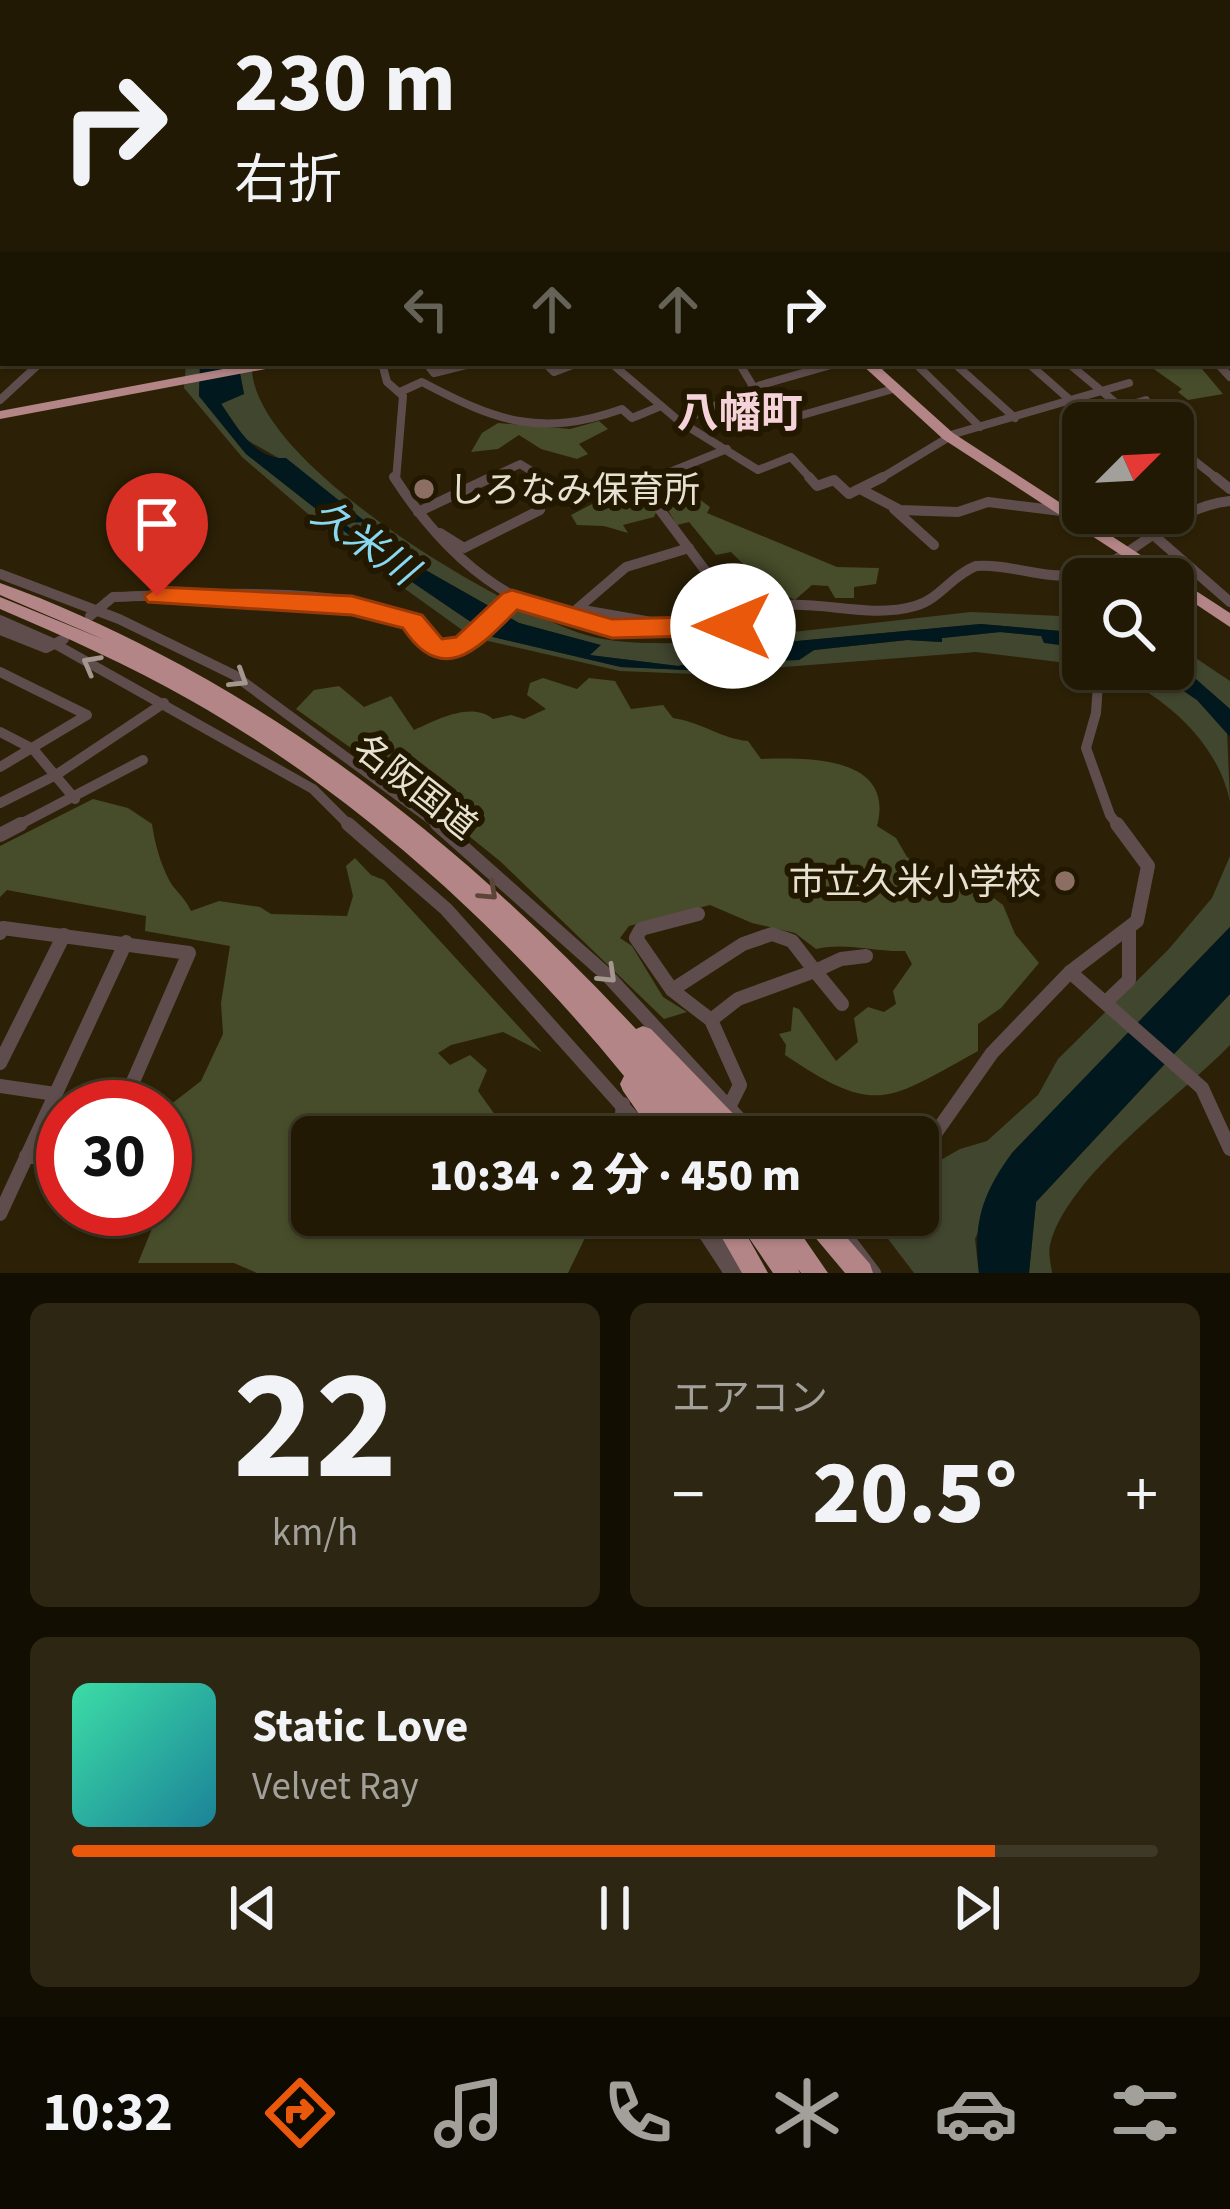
<!DOCTYPE html>
<html lang="ja">
<head>
<meta charset="utf-8">
<style>
	:root { --surface:#211904; --page:#2d2613; --text:#f1f3f6; --muted:#a2a09a; --line:#3e3826; --accent:#ea580c }
	body { margin:0; font-family:"Source Sans 3","Noto Sans JP",sans-serif; background:var(--page); color:var(--text); height:100vh; display:flex; flex-direction:column; font-size:45px; white-space:nowrap }
	* { box-sizing:border-box; margin:0 }
	p { font-size:39px; color:var(--muted) }
	.icon { flex:none; width:66px; height:66px; fill:none; stroke:currentColor; stroke-width:2; stroke-linecap:round; stroke-linejoin:round }
	.map { position:relative; height:1273px; overflow:hidden }
	.sheet { display:flex; flex-direction:column; gap:30px; padding:30px; background:#120e02; flex:1 }
	.sheet>* { flex:none }
	.hud { position:absolute; left:0px; top:0px; width:1230px; height:366px; box-shadow:0 3px 9px #0004,0 0 0 3px var(--line); background:#211904; color:var(--text); overflow:hidden }
	.needle { width:78px; rotate:66deg }
	.controls { position:absolute; left:1062px; top:402px; display:grid; gap:24px }
	.controls a { display:grid; place-items:center; width:132px; height:132px; border-radius:18px; background:var(--surface); box-shadow:0 3px 9px #0004,0 0 0 3px var(--line); font-size:60px }
	.speed { position:absolute; left:36px; top:1080px; display:flex; gap:24px; font-size:60px; font-weight:700; text-align:center }
	.speed>* { display:grid; place-content:center; width:156px; height:156px; border-radius:50%; background:var(--surface); box-shadow:0 3px 9px #0004,0 0 0 3px var(--line); line-height:1 }
	.speed .limit { border:18px solid #d22; background:#fff; color:#111 }
	.pin { position:absolute; display:grid; place-items:center; width:102px; height:102px; color:#fff; margin:-123px -51px; border-radius:50% 50% 50% 0; rotate:-45deg; box-shadow:0 0 12px #0007 }
	.pin .icon { rotate:45deg }
	.me { position:absolute; width:132px; margin:-66px; rotate:270deg; stroke-linejoin:round; filter:drop-shadow(0 0 9px #0008) }
	.turn { display:flex; align-items:center; gap:42px; height:252px; padding:0 36px; font-size:54px }
	.turn .icon { width:156px; height:156px; stroke-width:2.5 }
	.turn b { display:block; font-size:84px; line-height:102px }
	.lanes { display:flex; align-items:center; height:114px; padding:0 36px; background:#0003; justify-content:center; gap:60px; direction:ltr }
	.lanes .off { opacity:.35 }
	.big { font-size:90px; font-weight:800; line-height:1.1 }
	.sheet .tile { flex:1; display:flex; flex-direction:column; justify-content:center; gap:18px; min-width:0; padding:0 42px; border-radius:18px; background:var(--page) }
	.sheet .dial { align-items:center; gap:0 }
	.dial b { font-size:156px; line-height:1 }
	.song { display:flex; align-items:center; gap:36px }
	.cover { width:144px; height:144px; border-radius:18px; background:linear-gradient(135deg,hsl(160 70% 55%),hsl(190 70% 35%)) }
	.played { height:12px; border-radius:6px; background:linear-gradient(90deg,var(--accent) 85%,var(--line) 85%) }
	.keys { display:flex; justify-content:space-around; direction:ltr }
	.heat { display:flex; justify-content:space-between; align-items:center; font-size:66px; direction:ltr }
	.sheet .tiles { flex:1; display:grid; gap:30px; grid-template-columns:1fr 1fr }
	.tile:last-child { grid-column:span 2 }
	.trip { position:absolute; left:291px; top:1116px; width:648px; height:120px; border-radius:18px; background:var(--surface); box-shadow:0 3px 9px #0004,0 0 0 3px var(--line); font-weight:800; line-height:120px; text-align:center }
	.tab-bar { display:flex; height:192px; justify-content:space-around; align-items:center; background:#0d0a02; color:var(--muted) }
	.tab-bar .icon { width:84px; height:84px }
	.tab-bar .on { color:var(--accent) }
	.tab-bar b { font-size:54px; color:var(--text) }
	.map>svg:first-child { display:block }
	.green { fill:#41462f }
	.forest { fill:#474d2a }
	.water { fill:#01181e }
	.lines { fill:none; stroke-linecap:round; stroke-linejoin:round }
	.minor-far3 { stroke:#5f4d4d; stroke-width:6 }
	.minor-far2 { stroke:#5f4d4d; stroke-width:8 }
	.minor-far1 { stroke:#5f4d4d; stroke-width:10 }
	.minor { stroke:#5f4d4d; stroke-width:14 }
	.highway { fill:#b38587; fill-rule:evenodd }
	.oneway { stroke:#a3978f }
	.oneway2 { stroke:#5c4436 }
	.route { fill:#ea580c; stroke:#983908; stroke-width:3 }
	.education-dot { fill:#8d6e63; stroke:#221800; stroke-width:4.5 }
	.labels { text-anchor:middle; stroke-width:12; stroke-linejoin:round; paint-order:stroke }
	.poi-label { font-size:36px; fill:#e7e1d1; stroke:#221800; text-anchor:start }
	.street-label { font-size:36px; fill:#e7e1d1; stroke:#221800 }
	.water-label { font-size:39px; font-style:italic; fill:#88d8f1; stroke:#221800 }
	.quarter-label { font-size:42px; font-weight:bold; fill:#f6d3da; stroke:#221800 }
</style>
</head>
<body>
<div class="map">
<svg width="1230" height="1273" viewBox="0 0 1230 1273">
	<rect width="100%" height="100%" fill="#2c2106"/>
	<g class="green">
		<polygon points="186,363 200,363 199,396 246,454 390,567 493,637 621,667 687,670 716,662 799,660 814,650 907,640 941,642 942,638 1000,632 1041,636 1083,648 1083,665 976,652 694,674 620,671 488,641 465,632 344,545 242,457 184,388"/>
		<path d="M 238,363 L 252,363 C 245,460 503,610 586,635 C 620,645 660,643 695,643 L 971,612 L 1083,617 L 1083,633 L 980,624 L 721,648 L 692,655 L 688,664 L 678,666 L 588,655 L 599,645 L 519,623 L 406,559 L 392,558 L 341,522 L 363,522 L 282,460 L 245,439 L 220,402 L 244,394 Z"/>
		<polygon points="1173,643 1230,681 1230,709 1173,659"/>
		<path d="M 1103,669 L 1151,669 L 1197,700 L 1227,731 L 1230,802 C 1218,740 1160,692 1103,669 Z"/>
		<polygon points="1230,856 1230,927 1012,1153 975,1239 979,1273 914,1273 882,1231 893,1215 918,1215 918,1180 925,1169 960,1149 987,1141 1038,1095 1058,1059 1168,950 1212,898"/>
		<path d="M 1230,994 L 1230,1045 C 1181,1096 1067,1175 1050,1245 C 1048,1253 1051,1265 1052,1273 L 1029,1273 L 1036,1202 Z"/>
	</g>
	<g class="forest">
		<polygon points="1161,363 1197,363 1223,394 1188,400 1178,392 1182,389 1151,367"/>
		<polygon points="599,421 608,429 579,444 588,454 577,459 541,449 519,435 498,449 471,452 482,433 498,423 570,429"/>
		<polygon points="619,471 657,510 654,517 623,525 628,533 604,526 577,525 571,515 596,502 611,502 613,492 601,483"/>
		<polygon points="657,482 690,502 699,499 710,507 707,513 837,567 879,568 876,584 854,587 854,598 835,598 828,586 812,585 795,600 779,592 778,582 747,568 731,552 716,555 689,522 677,525 652,484"/>
		<path d="M 543,678 L 577,689 L 589,678 L 615,681 L 631,709 L 663,705 L 673,718 C 701,722 722,739 748,741 L 761,759 C 803,758 896,754 877,826 L 896,838 L 907,857 L 953,887 L 970,880 L 1003,905 L 1015,934 L 1039,963 L 1001,1008 L 978,1024 L 978,1051 C 887,1101 877,1117 785,1055 L 786,1045 L 779,1034 L 791,1031 L 793,1007 L 799,1009 L 836,1061 L 858,1042 L 854,1018 L 868,1007 L 884,1012 L 896,1004 L 893,991 L 912,964 L 905,951 C 873,952 847,942 816,949 L 795,933 L 752,923 L 710,905 L 629,926 L 620,938 L 632,946 L 663,997 L 687,1012 L 664,1019 L 501,862 L 427,802 L 296,709 L 314,690 L 339,686 L 364,707 L 391,696 L 414,730 C 437,720 471,701 493,719 L 511,715 L 524,719 L 546,709 L 527,695 L 530,683 Z"/>
		<path d="M 93,799 L 128,808 L 152,824 C 155,844 160,862 169,880 C 175,891 184,896 191,911 L 219,901 L 260,907 L 271,914 L 347,916 L 353,896 L 346,866 L 355,858 L 371,875 L 384,880 L 542,1052 L 503,1032 L 451,1045 L 438,1053 L 450,1065 L 470,1055 L 487,1070 L 478,1091 L 508,1133 L 519,1125 L 534,1137 L 312,1137 L 312,1215 L 596,1215 L 568,1273 L 257,1273 L 234,1263 L 138,1263 L 160,1209 L 165,1209 L 165,1124 L 170,1105 L 201,1081 L 223,1034 L 221,1003 L 230,946 L 145,931 L 146,916 L 7,890 L 0,897 L 0,846 Z"/>
	</g>
	<g class="water">
		<path d="M 200,363 L 238,363 L 244,394 L 221,404 C 237,427 255,460 286,458 L 366,522 L 343,523 L 392,558 L 406,559 L 519,623 L 601,645 L 590,655 L 678,666 L 688,664 L 691,655 L 721,648 L 981,624 L 1083,633 L 1083,648 L 1044,643 L 1041,636 L 1000,632 L 942,638 L 942,642 L 907,640 L 814,650 L 799,660 L 716,662 L 687,670 L 621,667 L 493,637 L 390,567 L 246,454 L 199,396 Z"/>
		<polygon points="1173,659 1230,709 1230,737 1197,700 1151,669 1173,669"/>
		<path d="M 1230,927 L 1230,994 L 1036,1202 L 1029,1273 L 979,1273 C 973,1222 982,1194 1012,1153 Z"/>
	</g>
	<g class="lines">
		<polyline class="minor-far3" points="820,0 830,3"/>
		<g class="minor-far2">
			<polyline points="382,363 387,382 403,396 396,480"/>
			<polyline points="426,363 434,373 474,363"/>
			<polyline points="545,363 554,372 578,363"/>
			<polyline points="611,363 679,421 758,470 791,457 812,480"/>
			<polyline points="739,363 754,388 799,416 893,389"/>
			<polyline points="915,363 980,427"/>
			<polyline points="954,363 1015,418"/>
			<polyline points="1028,363 1070,400"/>
			<polyline points="1068,363 1140,423"/>
			<polyline points="1217,363 1230,377"/>
			<polyline points="872,368 892,363"/>
			<path d="M 400,392 L 422,382 C 496,421 540,438 622,409 L 632,418 L 661,406"/>
			<polyline points="0,400 40,363"/>
			<polyline points="1086,418 1146,400"/>
			<polyline points="684,420 761,385 838,363"/>
			<polyline points="1173,444 1219,480"/>
			<polyline points="486,480 520,464 543,478"/>
			<polyline points="650,480 727,449"/>
			<polyline points="878,480 954,434 1129,383"/>
		</g>
		<g class="minor-far1">
			<path d="M 394,477 C 463,584 548,637 678,626 C 715,623 750,607 787,605 C 830,603 873,618 915,606 C 940,599 952,575 976,566 C 1010,563 1046,581 1079,574 C 1135,562 1166,508 1230,501"/>
			<polyline points="651,477 647,485 660,510 737,613"/>
			<polyline points="809,477 817,486 834,480 849,494 883,477"/>
			<polyline points="1215,477 1230,489"/>
			<polyline points="862,490 900,510 958,512 988,502 1061,511"/>
			<polyline points="1173,495 1192,511"/>
			<polyline points="894,509 934,545"/>
			<polyline points="418,512 492,477"/>
			<polyline points="1150,532 1230,602"/>
			<polyline points="440,533 464,548 540,510"/>
			<polyline points="0,574 119,619 234,675 441,827"/>
			<path d="M 90,616 L 113,597 C 184,595 354,583 413,622 C 421,627 424,636 428,645 C 467,652 488,625 512,599"/>
			<polyline points="0,620 57,645 313,789 351,827"/>
			<polyline points="657,623 577,609 626,567 689,548"/>
			<polyline points="702,626 733,626 765,612"/>
			<polyline points="733,626 746,672"/>
			<polyline points="0,630 46,648 64,639"/>
			<polyline points="1099,669 1096,713 1086,748 1110,815 1119,827"/>
			<polyline points="0,672 87,715 0,767"/>
			<polyline points="0,732 33,749 75,799"/>
			<polyline points="0,803 56,775 164,703"/>
			<polyline points="15,827 143,760"/>
		</g>
		<g class="minor">
			<polyline points="348,824 446,909 650,1137"/>
			<polyline points="437,824 608,976 756,1137"/>
			<polyline points="0,835 21,824"/>
			<polyline points="698,914 641,929 636,938 672,990 711,1020 740,1085 730,1105"/>
			<polyline points="0,933 3,928 189,953 122,1107"/>
			<polyline points="1070,972 1202,1088 1230,1149"/>
			<polyline points="672,990 743,944 772,934 792,941 815,971 738,999 711,1020"/>
			<polyline points="1107,1001 1129,980 1129,930"/>
			<polyline points="842,1004 815,971 841,959 866,956"/>
			<polyline points="0,1063 64,935"/>
			<polyline points="0,1086 55,1094"/>
			<polyline points="623,1104 622,1114 635,1137"/>
			<polyline points="26,1156 63,1161"/>
			<polyline points="918,1158 992,1053 1070,972 1137,921 1148,866 1117,824"/>
			<polyline points="0,1214 126,942"/>
			<polyline points="693,1215 731,1273"/>
			<polyline points="703,1215 740,1273"/>
			<polyline points="830,1215 874,1273"/>
			<polyline points="841,1228 856,1215"/>
		</g>
		<g class="highway">
			<rect x="0" y="88" width="3" height="6"/>
			<rect x="1227" y="182" width="3" height="6"/>
			<polygon points="255,363 283,363 276,367 0,419 0,411"/>
			<polygon points="860,363 875,363 953,433 1230,613 1230,627 1173,589 1173,579 1158,579 943,439"/>
			<path d="M 0,583 C 54,602 108,627 158,653 C 345,750 493,877 636,1029 L 643,1026 L 651,1029 L 748,1129 L 751,1137 L 701,1137 L 696,1132 L 698,1137 L 655,1137 L 623,1091 L 620,1084 L 624,1076 C 506,931 353,792 190,700 C 129,665 65,637 0,609 L 0,597 L 105,640 L 0,595 Z"/>
			<polygon points="709,1215 734,1215 737,1219 735,1215 761,1215 764,1218 762,1215 788,1215 828,1273 801,1273 798,1269 800,1273 773,1273 745,1232 768,1273 742,1273"/>
			<polygon points="799,1215 827,1215 870,1264 873,1273 845,1273 803,1223"/>
		</g>
	</g>
	<defs><path id="oneway-chevron" d="M-2-3.5L2.5 0L-2 3.5" fill="none" stroke-width="1.6" stroke-linecap="round" stroke-linejoin="round" transform="scale(3)"/></defs>
	<g class="oneway">
		<use href="#oneway-chevron" transform="translate(91 664) rotate(-151)"/>
		<use href="#oneway-chevron" transform="translate(239 679) rotate(32)"/>
		<use href="#oneway-chevron" transform="translate(608 975) rotate(44)"/>
	</g>
	<use class="oneway2" href="#oneway-chevron" transform="translate(489 892) rotate(43)"/>
	<path class="route" d="M 157,587 L 352,596 L 422,615 L 442,639 L 456,637 L 503,593 L 512,590 L 612,619 L 733,616 L 746,626 L 733,635 L 612,638 L 517,610 C 480,647 443,689 403,628 L 352,615 L 148,602 L 144,596 Z"/>
	<g class="education-dot">
		<circle cx="424" cy="489" r="12"/>
		<circle cx="1065" cy="881" r="12"/>
	</g>
	<g class="labels">
		<g class="poi-label">
			<text x="448" y="502">しろなみ保育所</text>
			<text x="1041" y="894" text-anchor="end">市立久米小学校</text>
		</g>
		<g class="street-label">
			<text transform="translate(416 786) rotate(38)" y="13">名阪国道</text>
		</g>
		<g class="water-label">
			<text transform="translate(365 541) rotate(35)" y="14">久米川</text>
		</g>
		<g class="quarter-label">
			<text x="740" y="427">八幡町</text>
		</g>
	</g>
</svg>
<div class="controls">
<a><svg class="needle" viewBox="-14 -14 28 28"><path d="M0-13l5 13h-10z" fill="#e53935"/><path d="M0 13l5-13h-10z" fill="#a2a09a"/></svg></a>
<a><svg class="icon" aria-label="search" viewBox="0 0 24 24"><circle cx="10" cy="10" r="6"/><path d="M15 15l6 6"/></svg></a>
</div>
<div class="speed"><div class="limit">30</div></div>
<div class="pin" style="left:157px;top:596px;background:#d93025"><svg class="icon" aria-label="arrive" viewBox="0 0 24 24"><path d="M6 21V4h12l-3 4 3 4H6"/></svg></div>
<svg class="me" style="left:733px;top:626px" viewBox="-20 -20 40 40"><circle r="19" fill="#fff"/><path d="M0-13L10 11 0 6-10 11z" fill="#ea580c"/></svg>
<div class="trip">10:34 · 2 分 · 450 m</div>
<div class="hud">
<div class="turn"><svg class="icon" aria-label="right" viewBox="0 0 24 24"><path d="M7 20v-9h11M14 6l5 5-5 5"/></svg><div><b>230 m</b>右折</div></div>
<div class="lanes"><svg class="icon off" aria-label="left" viewBox="0 0 24 24"><path d="M17 20v-9H6M10 6l-5 5 5 5"/></svg><svg class="icon off" aria-label="ahead" viewBox="0 0 24 24"><path d="M12 20V5M6 11l6-6 6 6"/></svg><svg class="icon off" aria-label="ahead" viewBox="0 0 24 24"><path d="M12 20V5M6 11l6-6 6 6"/></svg><svg class="icon" aria-label="right" viewBox="0 0 24 24"><path d="M7 20v-9h11M14 6l5 5-5 5"/></svg></div>
</div>
</div>
<section class="sheet">
<div class="tiles">
<div class="tile dial"><b>22</b><p>km/h</p></div>
<div class="tile"><p>エアコン</p>
<div class="heat"><a>−</a><b class="big">20.5°</b><a>+</a></div>
</div>
<div class="tile">
<div class="song"><i class="cover"></i><div><b>Static Love</b><p>Velvet Ray</p></div></div>
<div class="played"></div>
<div class="keys"><svg class="icon" aria-label="previous" viewBox="0 0 24 24"><path d="M18 5L8 12l10 7zM5 5v14"/></svg><svg class="icon" aria-label="pause" viewBox="0 0 24 24"><path d="M8 5v14M16 5v14"/></svg><svg class="icon" aria-label="next" viewBox="0 0 24 24"><path d="M6 5l10 7-10 7zM19 5v14"/></svg></div>
</div>
</div>
</section>
<nav class="tab-bar">
<b>10:32</b>
<svg class="icon on" aria-label="directions" viewBox="0 0 24 24"><path d="M12 3l9 9-9 9-9-9zM9 14v-3h6M13 9l2 2-2 2"/></svg>
<svg class="icon" aria-label="music" viewBox="0 0 24 24"><path d="M9 18V5l10-2v13"/><circle cx="6" cy="18" r="3"/><circle cx="16" cy="16" r="3"/></svg>
<svg class="icon" aria-label="phone" viewBox="0 0 24 24"><path d="M5 4h4l2 5-3 2q2 4 5 5l2-3 5 2v4C11 20 4 13 5 4z"/></svg>
<svg class="icon" aria-label="climate" viewBox="0 0 24 24"><path d="M12 3v18M4 7l16 10M4 17L20 7"/></svg>
<svg class="icon" aria-label="car" viewBox="0 0 24 24"><path d="M5 17H2v-5l4-1 3-4h7l3 4 3 1v5h-3M9 17h6M6 11h13"/><circle cx="7" cy="17" r="2"/><circle cx="17" cy="17" r="2"/></svg>
<svg class="icon" aria-label="filters" viewBox="0 0 24 24"><path d="M4 7h16M4 17h16"/><circle cx="9" cy="7" r="2"/><circle cx="15" cy="17" r="2"/></svg>
</nav>
</body>
</html>
